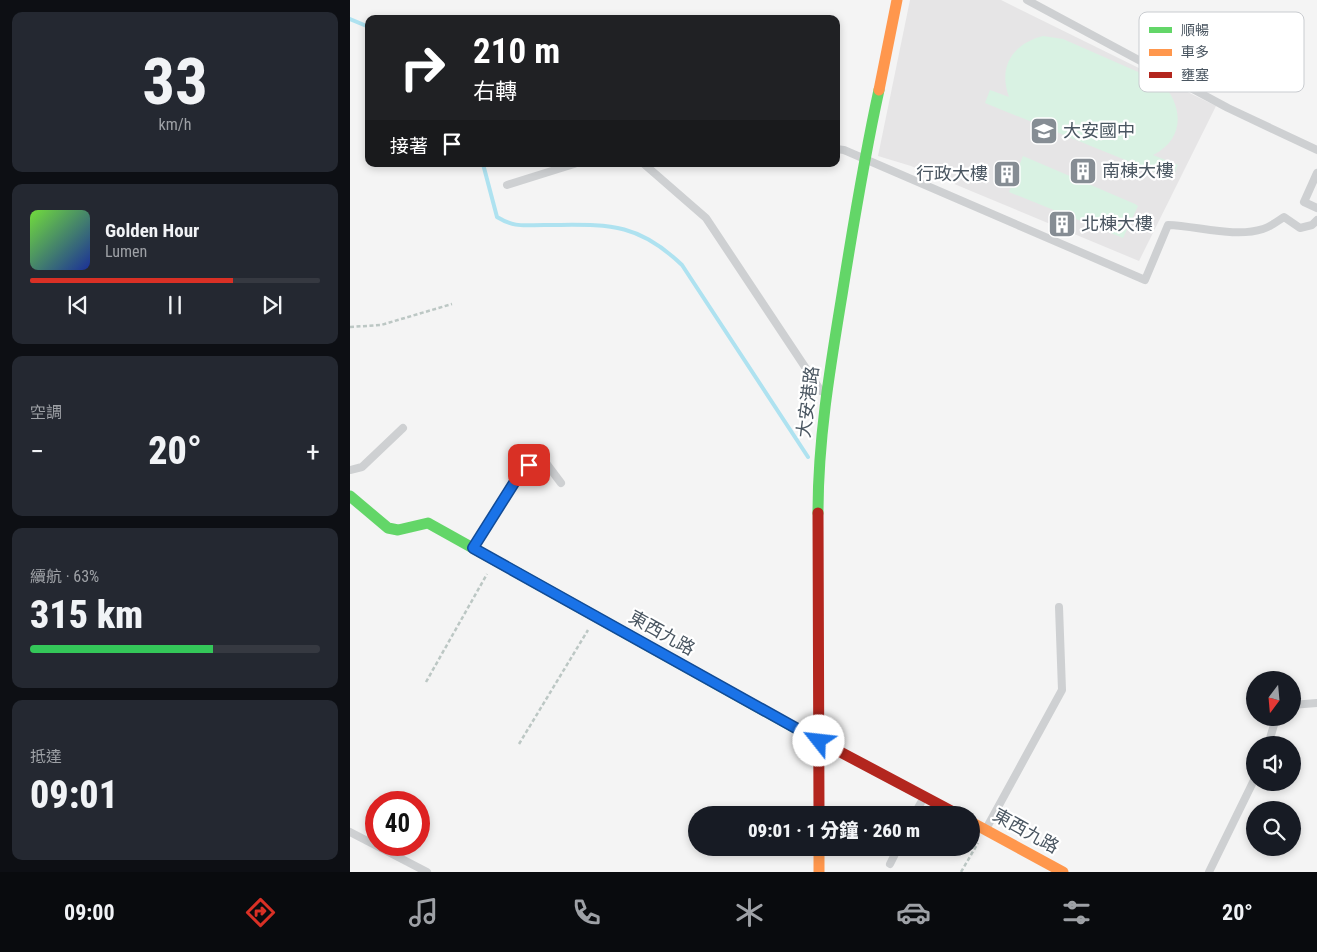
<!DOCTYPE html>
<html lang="zh-TW">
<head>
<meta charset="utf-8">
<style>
	:root { --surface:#171b24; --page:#242831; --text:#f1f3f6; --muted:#9ea1a6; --line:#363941; --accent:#d93025 }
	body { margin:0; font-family:"Roboto Condensed","Noto Sans TC",sans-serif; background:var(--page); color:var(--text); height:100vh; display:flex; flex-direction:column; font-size:19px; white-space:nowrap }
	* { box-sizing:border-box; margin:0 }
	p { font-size:16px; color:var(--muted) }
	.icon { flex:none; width:28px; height:28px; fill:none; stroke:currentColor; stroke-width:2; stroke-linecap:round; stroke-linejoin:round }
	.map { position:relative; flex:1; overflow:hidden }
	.side { display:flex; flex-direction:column; gap:12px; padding:12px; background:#0d0f14; width:350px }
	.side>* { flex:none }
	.banner { position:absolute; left:15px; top:15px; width:475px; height:152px; border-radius:10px; box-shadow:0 2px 8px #0003; background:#202124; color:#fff; overflow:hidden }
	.needle { width:32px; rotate:196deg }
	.fabs { position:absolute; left:896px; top:671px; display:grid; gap:10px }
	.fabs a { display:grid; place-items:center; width:55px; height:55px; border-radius:50%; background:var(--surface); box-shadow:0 2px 8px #0003; font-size:25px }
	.speed { position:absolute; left:15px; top:791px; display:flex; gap:10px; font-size:25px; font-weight:700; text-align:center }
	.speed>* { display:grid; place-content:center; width:65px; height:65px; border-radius:50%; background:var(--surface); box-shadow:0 2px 8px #0003; line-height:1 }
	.speed .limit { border:8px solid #d22; background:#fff; color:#111 }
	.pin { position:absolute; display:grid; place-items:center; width:42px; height:42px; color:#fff; margin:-21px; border-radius:10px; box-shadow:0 2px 8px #0006 }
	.me { position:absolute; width:55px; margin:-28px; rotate:299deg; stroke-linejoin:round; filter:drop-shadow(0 0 4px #0008) }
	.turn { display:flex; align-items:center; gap:18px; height:105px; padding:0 25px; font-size:22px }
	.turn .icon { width:65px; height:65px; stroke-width:2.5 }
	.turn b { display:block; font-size:35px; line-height:42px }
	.then { display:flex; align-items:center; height:48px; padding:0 25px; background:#0003; gap:10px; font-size:19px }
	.big { font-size:38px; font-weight:800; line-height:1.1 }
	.side .widget { flex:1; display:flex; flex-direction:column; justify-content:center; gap:8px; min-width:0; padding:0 18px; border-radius:10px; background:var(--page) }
	.side .dial { align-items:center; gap:0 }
	.dial b { font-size:65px; line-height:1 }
	.song { display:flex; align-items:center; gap:15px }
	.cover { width:60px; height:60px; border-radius:8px; background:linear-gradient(135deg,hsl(100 70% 55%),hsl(230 70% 35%)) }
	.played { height:5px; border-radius:2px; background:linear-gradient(90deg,var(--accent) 70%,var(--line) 70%) }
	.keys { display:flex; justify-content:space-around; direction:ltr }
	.heat { display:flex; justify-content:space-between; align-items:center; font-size:28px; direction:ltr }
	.charge { height:8px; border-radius:4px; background:linear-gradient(90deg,#34c759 63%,var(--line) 0) }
	.trip { position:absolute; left:338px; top:806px; width:292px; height:50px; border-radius:25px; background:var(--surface); box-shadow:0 2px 8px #0003; font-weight:800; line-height:50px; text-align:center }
	.dock { display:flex; height:80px; justify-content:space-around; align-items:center; background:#090b0e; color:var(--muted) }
	.dock .icon { width:35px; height:35px }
	.dock .selected { color:var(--accent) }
	.dock b { font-size:22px; color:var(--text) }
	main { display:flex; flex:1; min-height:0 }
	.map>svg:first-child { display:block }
	.education { fill:#e6e5e6 }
	.green { fill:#d9f2e3 }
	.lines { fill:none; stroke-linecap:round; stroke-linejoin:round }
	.stream { stroke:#aee2f0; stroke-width:4 }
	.path { stroke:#bcc7c4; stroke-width:2.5; stroke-dasharray:4 2.5; stroke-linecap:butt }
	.lane { stroke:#ced0d2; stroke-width:8 }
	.fast { stroke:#63d668; stroke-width:11 }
	.slow { stroke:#ff974d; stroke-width:11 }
	.jam { stroke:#b3261e; stroke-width:11 }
	.route-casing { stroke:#114b97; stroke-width:12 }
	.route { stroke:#1a73e8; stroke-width:9 }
	.labels { text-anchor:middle; stroke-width:4.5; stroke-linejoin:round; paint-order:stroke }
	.poi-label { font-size:18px; fill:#4a5661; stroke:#fff; text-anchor:start }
	.street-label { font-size:18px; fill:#4a5661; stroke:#fff }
	.key { fill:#fff; stroke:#c9ccd0; stroke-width:1 }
	.key-label { font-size:14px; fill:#4a5661 }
</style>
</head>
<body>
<main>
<section class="side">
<div class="widget dial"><b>33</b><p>km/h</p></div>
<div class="widget">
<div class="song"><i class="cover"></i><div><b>Golden Hour</b><p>Lumen</p></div></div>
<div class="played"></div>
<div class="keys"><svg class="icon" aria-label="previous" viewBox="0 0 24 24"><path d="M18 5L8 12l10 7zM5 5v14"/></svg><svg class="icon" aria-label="pause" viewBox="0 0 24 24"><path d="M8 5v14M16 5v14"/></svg><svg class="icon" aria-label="next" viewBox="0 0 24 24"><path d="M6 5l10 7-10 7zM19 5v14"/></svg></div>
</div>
<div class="widget"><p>空調</p>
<div class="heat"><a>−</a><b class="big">20°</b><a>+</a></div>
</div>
<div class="widget"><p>續航 · 63%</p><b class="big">315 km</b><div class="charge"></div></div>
<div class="widget"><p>抵達</p><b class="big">09:01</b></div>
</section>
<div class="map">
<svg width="967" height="872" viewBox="0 0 967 872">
	<rect width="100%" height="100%" fill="#f4f4f4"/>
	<polygon class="education" points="560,0 651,0 866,106 789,261 561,166 528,156"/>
	<g class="green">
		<path d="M 693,36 L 713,39 L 811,82 C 834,106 835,139 803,155 L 828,165 L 822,179 L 635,103 L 640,90 L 659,97 C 648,67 662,44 693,36 Z"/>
		<polygon points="673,156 785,204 788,206 773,238 659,192"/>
	</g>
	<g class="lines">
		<g class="stream">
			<polyline points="0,19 19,27"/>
			<path d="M 133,164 L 147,217 C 165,228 174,225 194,225 C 255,225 285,220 332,265 L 458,457"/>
		</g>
		<g class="path">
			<polyline points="0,327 31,325 102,304"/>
			<polyline points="76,682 137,574"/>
			<polyline points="169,744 238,630"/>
			<polyline points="611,872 628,843"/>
		</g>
		<g class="lane">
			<polyline points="677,0 878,108 967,150"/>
			<path d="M 486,149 L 494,150 L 795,280 L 818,225 C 848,226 885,238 913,229 C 920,227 928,221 934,217 L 950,228 L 962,225 L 967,220"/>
			<polyline points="294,164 356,218 471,391"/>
			<polyline points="967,173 954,202 967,208"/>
			<polyline points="157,185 224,164"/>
			<polyline points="0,470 12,467 53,428"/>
			<polyline points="124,546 169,475 190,455 211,483"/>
			<polyline points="942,705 967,703"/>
			<polyline points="918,745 926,718"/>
			<polyline points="564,815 573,799"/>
			<polyline points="636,829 712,690 709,607"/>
			<polyline points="0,832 77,872"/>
			<polyline points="540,864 548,848"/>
			<polyline points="859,872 905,778"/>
		</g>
		<g class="fast">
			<polyline points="0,496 38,528 48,530 78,523 447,729"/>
			<path d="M 468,513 C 468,439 480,368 492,295 C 503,226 514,158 529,90"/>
		</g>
		<g class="slow">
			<polyline points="529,90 547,0"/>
			<polyline points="621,822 713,872"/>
			<polyline points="469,848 469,872"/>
		</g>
		<g class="jam">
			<polyline points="468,513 469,815"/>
			<polyline points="447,729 609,815"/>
		</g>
	</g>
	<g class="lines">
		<g class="route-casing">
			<polyline id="route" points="179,465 169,475 123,548 469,741"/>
		</g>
		<use href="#route" class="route"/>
	</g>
	<defs>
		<g id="school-square" transform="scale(1.4375)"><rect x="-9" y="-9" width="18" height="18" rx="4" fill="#868d94" stroke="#fff"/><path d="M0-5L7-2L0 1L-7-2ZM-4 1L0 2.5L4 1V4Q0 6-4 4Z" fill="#fff"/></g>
		<g id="building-square" transform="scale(1.4375)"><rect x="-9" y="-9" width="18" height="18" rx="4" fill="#868d94" stroke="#fff"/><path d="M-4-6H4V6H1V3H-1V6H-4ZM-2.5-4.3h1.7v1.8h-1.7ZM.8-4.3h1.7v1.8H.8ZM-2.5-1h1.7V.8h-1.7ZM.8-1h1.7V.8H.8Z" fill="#fff"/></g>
	</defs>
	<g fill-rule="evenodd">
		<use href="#school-square" x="694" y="131"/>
		<use href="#building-square" x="733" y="171"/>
		<use href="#building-square" x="657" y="174"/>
		<use href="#building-square" x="712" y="224"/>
	</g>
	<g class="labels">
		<g class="poi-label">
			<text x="713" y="137">大安國中</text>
			<text x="752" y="177">南棟大樓</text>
			<text x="638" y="180" text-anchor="end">行政大樓</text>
			<text x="731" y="230">北棟大樓</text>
		</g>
		<g class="street-label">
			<text transform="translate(458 402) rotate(-83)" y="6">大安港路</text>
			<text transform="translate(312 633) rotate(29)" y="6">東西九路</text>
			<text transform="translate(676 831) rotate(29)" y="6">東西九路</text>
		</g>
	</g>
	<rect x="789" y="12" width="165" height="80" rx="8" class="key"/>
	<rect x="799" y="27" width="23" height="6" fill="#63d668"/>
	<rect x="799" y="49" width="23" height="7" fill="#ff974d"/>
	<rect x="799" y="72" width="23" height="6" fill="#b3261e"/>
	<g class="key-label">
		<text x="831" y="35">順暢</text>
		<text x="831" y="57">車多</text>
		<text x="831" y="80">壅塞</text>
	</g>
</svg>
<div class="fabs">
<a><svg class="needle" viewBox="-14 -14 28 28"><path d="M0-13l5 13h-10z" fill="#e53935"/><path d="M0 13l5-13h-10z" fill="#9ea1a6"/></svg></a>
<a><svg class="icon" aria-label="sound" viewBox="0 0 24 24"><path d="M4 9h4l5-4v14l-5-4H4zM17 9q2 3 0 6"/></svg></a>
<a><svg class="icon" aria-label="search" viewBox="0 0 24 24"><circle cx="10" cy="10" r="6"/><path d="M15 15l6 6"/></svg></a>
</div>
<div class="speed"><div class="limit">40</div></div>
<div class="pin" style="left:179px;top:465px;background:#d93025"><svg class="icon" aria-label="arrive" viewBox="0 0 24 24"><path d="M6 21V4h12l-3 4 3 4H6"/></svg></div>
<svg class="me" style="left:469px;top:741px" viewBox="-20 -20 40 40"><circle r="19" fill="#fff"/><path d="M0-13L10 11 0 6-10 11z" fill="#1a73e8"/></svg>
<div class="trip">09:01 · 1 分鐘 · 260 m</div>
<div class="banner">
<div class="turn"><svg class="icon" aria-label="right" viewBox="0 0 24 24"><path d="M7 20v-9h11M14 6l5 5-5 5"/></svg><div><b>210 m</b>右轉</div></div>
<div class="then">接著<svg class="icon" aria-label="arrive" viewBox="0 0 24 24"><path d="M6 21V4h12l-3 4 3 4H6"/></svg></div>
</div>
</div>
</main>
<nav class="dock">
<b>09:00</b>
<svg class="icon selected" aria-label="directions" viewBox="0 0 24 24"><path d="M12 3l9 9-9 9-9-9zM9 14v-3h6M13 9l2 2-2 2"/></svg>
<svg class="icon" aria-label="music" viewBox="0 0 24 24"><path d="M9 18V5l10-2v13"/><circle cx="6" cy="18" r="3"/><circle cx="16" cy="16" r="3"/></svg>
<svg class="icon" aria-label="phone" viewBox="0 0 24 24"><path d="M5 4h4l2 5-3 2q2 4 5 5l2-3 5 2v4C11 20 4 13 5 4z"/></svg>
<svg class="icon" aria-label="climate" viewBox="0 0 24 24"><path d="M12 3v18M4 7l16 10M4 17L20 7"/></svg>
<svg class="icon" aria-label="car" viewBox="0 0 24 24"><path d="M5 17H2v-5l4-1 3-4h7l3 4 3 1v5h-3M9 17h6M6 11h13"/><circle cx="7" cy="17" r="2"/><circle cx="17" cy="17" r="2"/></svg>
<svg class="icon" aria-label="filters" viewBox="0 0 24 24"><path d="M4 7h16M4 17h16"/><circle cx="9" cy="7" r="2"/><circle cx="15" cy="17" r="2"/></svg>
<b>20°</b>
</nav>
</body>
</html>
